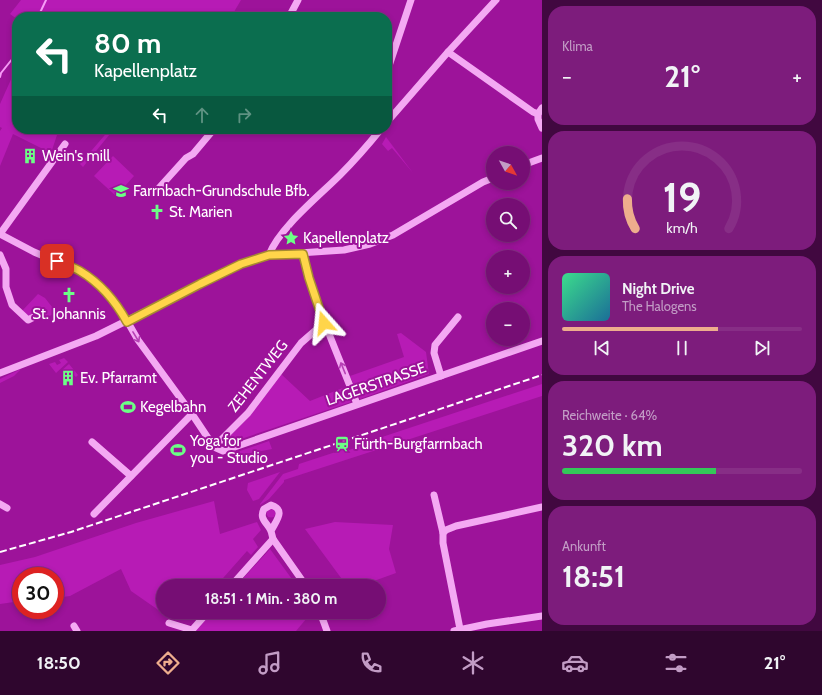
<!DOCTYPE html>
<html lang="de">
<head>
<meta charset="utf-8">
<style>
	:root { --surface:#760e74; --page:#7d1c7c; --text:#f1f3f6; --muted:#c29cc5; --line:#872e86; --accent:#eead8d }
	body { margin:0; font-family:Cabin,sans-serif; background:var(--page); color:var(--text); height:100vh; display:flex; flex-direction:column; font-size:15px; white-space:nowrap }
	* { box-sizing:border-box; margin:0 }
	p { font-size:13px; color:var(--muted) }
	.icon { flex:none; width:22px; height:22px; fill:none; stroke:currentColor; stroke-width:2; stroke-linecap:round; stroke-linejoin:round }
	.map { position:relative; flex:1; overflow:hidden }
	.details { display:flex; flex-direction:column; gap:6px; padding:6px; background:#410840; width:280px }
	.details>* { flex:none }
	.banner { position:absolute; left:12px; top:12px; width:380px; height:122px; border-radius:16px; box-shadow:0 2px 6px #0003,0 0 0 1px var(--line); background:#0b6e4f; color:#fff; overflow:hidden }
	.needle { width:26px; rotate:130deg }
	.controls { position:absolute; left:486px; top:146px; display:grid; gap:8px }
	.controls a { display:grid; place-items:center; width:44px; height:44px; border-radius:50%; background:var(--surface); box-shadow:0 2px 6px #0003,0 0 0 1px var(--line); font-size:20px }
	.speed { position:absolute; left:12px; top:567px; display:flex; gap:8px; font-size:20px; font-weight:700; text-align:center }
	.speed>* { display:grid; place-content:center; width:52px; height:52px; border-radius:50%; background:var(--surface); box-shadow:0 2px 6px #0003,0 0 0 1px var(--line); line-height:1 }
	.speed .limit { border:6px solid #d22; background:#fff; color:#111 }
	.pin { position:absolute; display:grid; place-items:center; width:34px; height:34px; color:#fff; margin:-17px; border-radius:8px; box-shadow:0 2px 6px #0006 }
	.me { position:absolute; width:44px; margin:-22px; rotate:342deg; stroke-linejoin:round; filter:drop-shadow(0 0 3px #0008) }
	.turn { display:flex; align-items:center; gap:14px; height:84px; padding:0 16px; font-size:18px }
	.turn .icon { width:52px; height:52px; stroke-width:2.5 }
	.turn b { display:block; font-size:28px; line-height:34px }
	.lanes { display:flex; align-items:center; height:38px; padding:0 16px; background:#0003; justify-content:center; gap:20px; direction:ltr }
	.lanes .off { opacity:.35 }
	.big { font-size:30px; font-weight:700; line-height:1.1 }
	.details .tile { flex:1; display:flex; flex-direction:column; justify-content:center; gap:6px; min-width:0; padding:0 14px; border-radius:16px; background:var(--page) }
	.details .dial { align-items:center; gap:0 }
	.dial svg { height:104px; overflow:visible; fill:none; stroke:var(--line); stroke-width:7; stroke-linecap:round; text-anchor:middle }
	.dial text { fill:var(--text); stroke:none }
	.song { display:flex; align-items:center; gap:12px }
	.cover { width:48px; height:48px; border-radius:6px; background:linear-gradient(135deg,hsl(150 70% 55%),hsl(200 70% 35%)) }
	.played { height:4px; border-radius:2px; background:linear-gradient(90deg,var(--accent) 65%,var(--line) 65%) }
	.keys { display:flex; justify-content:space-around; direction:ltr }
	.heat { display:flex; justify-content:space-between; align-items:center; font-size:22px; direction:ltr }
	.charge { height:6px; border-radius:3px; background:linear-gradient(90deg,#34c759 64%,var(--line) 0) }
	.trip { position:absolute; left:156px; top:579px; width:230px; height:40px; border-radius:20px; background:var(--surface); box-shadow:0 2px 6px #0003,0 0 0 1px var(--line); font-weight:700; line-height:40px; text-align:center }
	.dock { display:flex; height:64px; justify-content:space-around; align-items:center; background:#2f062e; color:var(--muted) }
	.dock .icon { width:28px; height:28px }
	.dock .active { color:var(--accent) }
	.dock b { font-size:18px; color:var(--text) }
	main { display:flex; flex:1; min-height:0 }
	.map>svg:first-child { display:block }
	.green { fill:#b71bb5 }
	.lines { fill:none; stroke-linecap:round; stroke-linejoin:round }
	.stream { stroke:#f79bf7; stroke-width:2 }
	.minor { stroke:#f4a9f3; stroke-width:7 }
	.rail { stroke:#fff; stroke-width:2; stroke-dasharray:7 3; stroke-linecap:butt }
	.oneway { stroke:#b740b5 }
	.route-casing { stroke:#a68a30; stroke-width:10 }
	.route { stroke:#ffd54a; stroke-width:7 }
	.labels { text-anchor:middle; stroke-width:4; stroke-linejoin:round; paint-order:stroke }
	.poi-label { font-size:15px; fill:#fff; stroke:#9d139a; text-anchor:start }
	.street-label { font-size:15px; fill:#fff; stroke:#9d139a }
</style>
</head>
<body>
<main>
<div class="map">
<svg width="542" height="631" viewBox="0 0 542 631">
	<rect width="100%" height="100%" fill="#9d139a"/>
	<g class="green">
		<polygon points="21,0 241,0 231,17 17,17 17,19 10,14"/>
		<polygon points="17,66 17,129 59,129 51,153 13,134 0,166 0,131 2,128 0,127 0,104"/>
		<polygon points="110,129 114,129 83,167 80,164"/>
		<polygon points="386,137 413,173 392,148 388,151 382,144"/>
		<polygon points="113,156 134,176 116,196 94,176"/>
		<polygon points="38,294 45,298 56,312 45,319 42,314 31,319 22,311"/>
		<polygon points="401,333 426,352 429,374 360,399 350,376 404,357 397,334"/>
		<polygon points="64,358 68,362 56,373 49,364 55,362 57,365 61,363 59,360"/>
		<polygon points="69,364 78,375 76,377 68,370 65,373 62,370"/>
		<polygon points="21,369 14,376 0,383 0,379"/>
		<polygon points="281,374 310,401 345,387 351,402 232,442 228,442 227,439 246,420"/>
		<polygon points="542,384 542,396 284,480 284,482 269,499 260,505 260,504 283,474 298,469 299,464 348,448 349,450 355,448 355,446"/>
		<polygon points="269,441 272,449 235,456 237,452"/>
		<polygon points="280,472 259,499 253,501 247,490 248,483"/>
		<polygon points="214,501 220,534 257,522 261,530 253,539 258,547 251,555 247,551 216,586 163,586 163,612 171,612 167,616 131,591 121,569 70,596 55,598 55,576 21,576 21,601 0,604 0,565 35,557 136,523"/>
		<circle cx="271" cy="513" r="4.5"/>
		<polygon points="335,522 393,525 389,549 396,573 360,586 347,586 305,529"/>
		<polygon points="270,549 297,586 236,586"/>
		<polygon points="212,612 312,612 296,631 194,631"/>
	</g>
	<g class="lines">
		<g class="stream">
			<polyline points="38,17 46,0"/>
			<polyline points="0,77 1,73 17,53"/>
		</g>
		<g class="minor">
			<polyline points="289,17 298,0"/>
			<polyline points="448,52 533,112 538,114"/>
			<polyline points="387,72 411,0"/>
			<polyline points="542,108 538,114 538,119 542,128"/>
			<polyline points="387,122 448,52 496,0"/>
			<polyline points="523,165 542,158"/>
			<polyline points="158,189 186,158 193,154 214,129"/>
			<polyline points="0,234 34,252 79,271 92,279 107,294 122,312 138,340 192,414 214,447 223,451 542,341"/>
			<polyline points="0,234 65,144"/>
			<path d="M 303,253 C 315,306 338,354 357,404"/>
			<polyline points="0,255 6,269 6,287 12,305 28,320 42,313"/>
			<path d="M 269,255 C 279,228 319,196 340,175 C 355,160 368,145 381,129"/>
			<polyline points="0,373 96,336 241,264 269,255 344,250 370,244 393,235 483,182 493,178"/>
			<polyline points="441,376 434,353 435,345 458,317"/>
			<polyline points="92,442 131,476"/>
			<polyline points="214,447 248,413 301,343 324,323"/>
			<polyline points="434,495 443,533"/>
			<polyline points="0,504 7,508"/>
			<polyline points="94,514 192,414"/>
			<path d="M 271,531 C 275,522 287,510 271,505 L 264,509 C 259,518 266,522 270,529 C 272,532 272,536 273,539 L 306,586"/>
			<polyline points="231,586 273,539"/>
			<polyline points="320,612 327,631"/>
			<polyline points="169,623 192,630 208,612"/>
			<polyline points="74,626 77,631"/>
			<polyline points="460,629 443,543 443,533 446,530 456,526 542,507"/>
			<polyline points="454,631 487,624 542,616"/>
		</g>
		<polyline class="rail" points="0,552 71,532 542,375"/>
	</g>
	<defs><path id="oneway-shaft" d="M-6 0H5M1.5-3L5.5 0L1.5 3" fill="none" stroke-width="1.6" stroke-linecap="round" stroke-linejoin="round"/></defs>
	<g class="oneway">
		<use href="#oneway-shaft" transform="translate(136 337) rotate(59)"/>
		<use href="#oneway-shaft" transform="translate(343 368) rotate(-112)"/>
	</g>
	<g class="lines">
		<g class="route-casing">
			<path id="route" d="M 57,261 C 65,265 73,267 80,271 C 100,283 116,302 127,322 L 200,284 L 241,264 L 269,255 L 303,254 L 309,278 L 324,323"/>
		</g>
		<use href="#route" class="route"/>
	</g>
	<defs>
		<g id="building-bare" transform="scale(1.2)"><path d="M-4-6H4V6H1V3H-1V6H-4ZM-2.5-4.3h1.7v1.8h-1.7ZM.8-4.3h1.7v1.8H.8ZM-2.5-1h1.7V.8h-1.7ZM.8-1h1.7V.8H.8Z" fill="#6cff86" stroke="#9d139a" stroke-width="2.5" paint-order="stroke"/></g>
		<g id="school-bare" transform="scale(1.2)"><path d="M0-5L7-2L0 1L-7-2ZM-4 1L0 2.5L4 1V4Q0 6-4 4Z" fill="#6cff86" stroke="#9d139a" stroke-width="2.5" paint-order="stroke"/></g>
		<g id="church-bare" transform="scale(1.2)"><path d="M-1.2-6h2.4v3.5h3.3v2.4h-3.3V6h-2.4V-.1h-3.3v-2.4h3.3Z" fill="#6cff86" stroke="#9d139a" stroke-width="2.5" paint-order="stroke"/></g>
		<g id="sight-bare" transform="scale(1.2)"><path d="M0-6L1.8-2.2L6-1.7L2.9 1.2L3.7 5.4L0 3.3L-3.7 5.4L-2.9 1.2L-6-1.7L-1.8-2.2Z" fill="#6cff86" stroke="#9d139a" stroke-width="2.5" paint-order="stroke"/></g>
		<g id="stadium-bare" transform="scale(1.2)"><path d="M0-5a6.5 5 0 1 0 0 10a6.5 5 0 1 0 0-10ZM-3.5-1.8h7v3.6h-7Z" fill="#6cff86" stroke="#9d139a" stroke-width="2.5" paint-order="stroke"/></g>
		<g id="station-bare" transform="scale(1.2)"><path d="M-3-6H3Q5-6 5-4V2Q5 4 3 4L4.5 6H3L1.5 4h-3L-3 6H-4.5L-3 4Q-5 4-5 2V-4Q-5-6-3-6ZM-3.5-4v3h7v-3ZM-3.5 1v1.5H-2V1ZM2 1v1.5H3.5V1Z" fill="#6cff86" stroke="#9d139a" stroke-width="2.5" paint-order="stroke"/></g>
	</defs>
	<g fill-rule="evenodd">
		<use href="#building-bare" x="30" y="156"/>
		<use href="#school-bare" x="121" y="191"/>
		<use href="#church-bare" x="157" y="212"/>
		<use href="#sight-bare" x="291" y="238"/>
		<use href="#church-bare" x="69" y="295"/>
		<use href="#building-bare" x="68" y="378"/>
		<use href="#stadium-bare" x="128" y="407"/>
		<use href="#station-bare" x="342" y="444"/>
		<use href="#stadium-bare" x="178" y="450"/>
	</g>
	<g class="labels">
		<g class="poi-label">
			<text x="42" y="161">Wein's mill</text>
			<text x="133" y="196">Farrnbach-Grundschule Bfb.</text>
			<text x="169" y="217">St. Marien</text>
			<text x="303" y="243">Kapellenplatz</text>
			<text x="69" y="319" text-anchor="middle">St. Johannis</text>
			<text x="80" y="383">Ev. Pfarramt</text>
			<text x="140" y="412">Kegelbahn</text>
			<text x="190" y="446">Yoga for<tspan x="190" dy="17">you - Studio</tspan></text>
			<text x="354" y="449">Fürth-Burgfarrnbach</text>
		</g>
		<g class="street-label">
			<text transform="translate(258 376) rotate(-52)" y="5">ZEHENTWEG</text>
			<text transform="translate(376 384) rotate(-19)" y="5">LAGERSTRASSE</text>
		</g>
	</g>
</svg>
<div class="controls">
<a><svg class="needle" viewBox="-14 -14 28 28"><path d="M0-13l5 13h-10z" fill="#e53935"/><path d="M0 13l5-13h-10z" fill="#c29cc5"/></svg></a>
<a><svg class="icon" aria-label="search" viewBox="0 0 24 24"><circle cx="10" cy="10" r="6"/><path d="M15 15l6 6"/></svg></a>
<a>+</a>
<a>−</a>
</div>
<div class="speed"><div class="limit">30</div></div>
<div class="pin" style="left:57px;top:261px;background:#d93025"><svg class="icon" aria-label="arrive" viewBox="0 0 24 24"><path d="M6 21V4h12l-3 4 3 4H6"/></svg></div>
<svg class="me" style="left:324px;top:323px" viewBox="-20 -20 40 40"><path d="M0-17L14 15 0 8-14 15z" fill="#ffd54a" stroke="#fff" stroke-width="4"/></svg>
<div class="trip">18:51 · 1 Min. · 380 m</div>
<div class="banner">
<div class="turn"><svg class="icon" aria-label="left" viewBox="0 0 24 24"><path d="M17 20v-9H6M10 6l-5 5 5 5"/></svg><div><b>80 m</b>Kapellenplatz</div></div>
<div class="lanes"><svg class="icon" aria-label="left" viewBox="0 0 24 24"><path d="M17 20v-9H6M10 6l-5 5 5 5"/></svg><svg class="icon off" aria-label="ahead" viewBox="0 0 24 24"><path d="M12 20V5M6 11l6-6 6 6"/></svg><svg class="icon off" aria-label="right" viewBox="0 0 24 24"><path d="M7 20v-9h11M14 6l5 5-5 5"/></svg></div>
</div>
</div>
<section class="details">
<div class="tile"><p>Klima</p>
<div class="heat"><a>−</a><b class="big">21°</b><a>+</a></div>
</div>
<div class="tile dial"><svg viewBox="0 0 100 80">
<path d="M14 69A42 42 0 1 1 86 69"/>
<path d="M14 69A42 42 0 0 1 8 46" stroke="#eead8d"/>
<text x="50" y="56" font-size="32" font-weight="700">19</text>
<text x="50" y="72" font-size="11">km/h</text>
</svg></div>
<div class="tile">
<div class="song"><i class="cover"></i><div><b>Night Drive</b><p>The Halogens</p></div></div>
<div class="played"></div>
<div class="keys"><svg class="icon" aria-label="previous" viewBox="0 0 24 24"><path d="M18 5L8 12l10 7zM5 5v14"/></svg><svg class="icon" aria-label="pause" viewBox="0 0 24 24"><path d="M8 5v14M16 5v14"/></svg><svg class="icon" aria-label="next" viewBox="0 0 24 24"><path d="M6 5l10 7-10 7zM19 5v14"/></svg></div>
</div>
<div class="tile"><p>Reichweite · 64%</p><b class="big">320 km</b><div class="charge"></div></div>
<div class="tile"><p>Ankunft</p><b class="big">18:51</b></div>
</section>
</main>
<nav class="dock">
<b>18:50</b>
<svg class="icon active" aria-label="directions" viewBox="0 0 24 24"><path d="M12 3l9 9-9 9-9-9zM9 14v-3h6M13 9l2 2-2 2"/></svg>
<svg class="icon" aria-label="music" viewBox="0 0 24 24"><path d="M9 18V5l10-2v13"/><circle cx="6" cy="18" r="3"/><circle cx="16" cy="16" r="3"/></svg>
<svg class="icon" aria-label="phone" viewBox="0 0 24 24"><path d="M5 4h4l2 5-3 2q2 4 5 5l2-3 5 2v4C11 20 4 13 5 4z"/></svg>
<svg class="icon" aria-label="climate" viewBox="0 0 24 24"><path d="M12 3v18M4 7l16 10M4 17L20 7"/></svg>
<svg class="icon" aria-label="car" viewBox="0 0 24 24"><path d="M5 17H2v-5l4-1 3-4h7l3 4 3 1v5h-3M9 17h6M6 11h13"/><circle cx="7" cy="17" r="2"/><circle cx="17" cy="17" r="2"/></svg>
<svg class="icon" aria-label="filters" viewBox="0 0 24 24"><path d="M4 7h16M4 17h16"/><circle cx="9" cy="7" r="2"/><circle cx="15" cy="17" r="2"/></svg>
<b>21°</b>
</nav>
</body>
</html>
